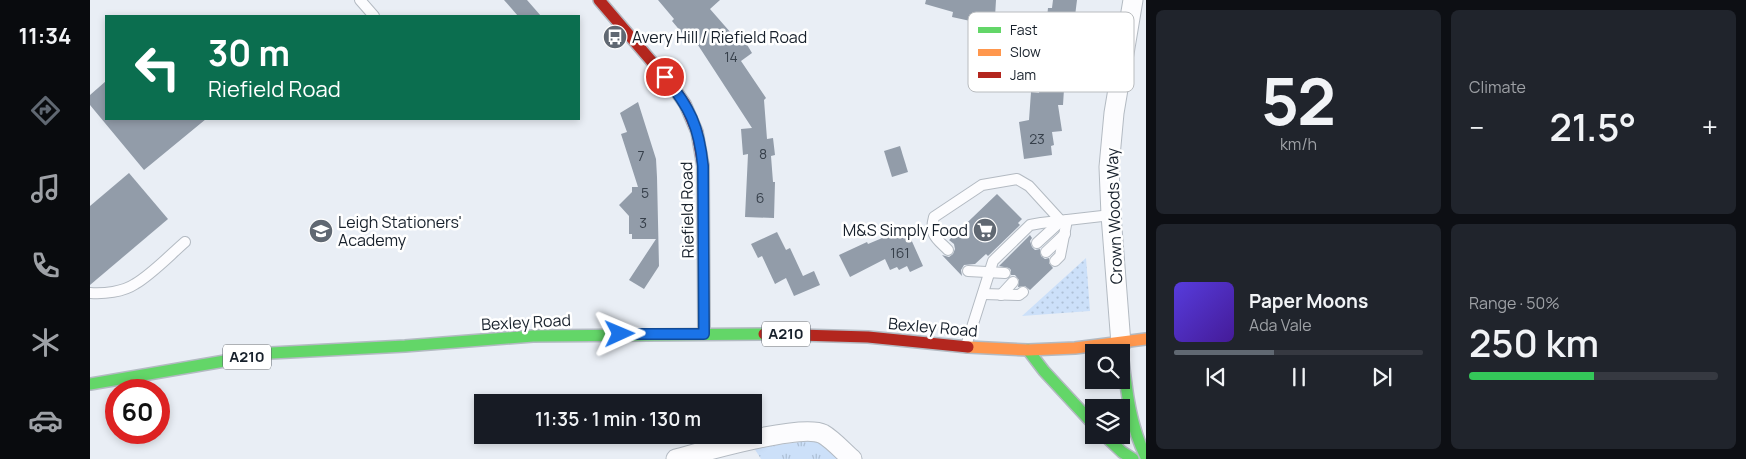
<!DOCTYPE html>
<html lang="en">
<head>
<meta charset="utf-8">
<style>
	:root { --surface:#171b24; --page:#20242c; --text:#f1f3f6; --muted:#9ea1a6; --line:#363941; --accent:#606872 }
	body { margin:0; font-family:Manrope,sans-serif; background:var(--page); color:var(--text); height:100vh; display:flex; flex-direction:column; font-size:19px; white-space:nowrap }
	* { box-sizing:border-box; margin:0 }
	p { font-size:16px; color:var(--muted) }
	.icon { flex:none; width:28px; height:28px; fill:none; stroke:currentColor; stroke-width:2; stroke-linecap:round; stroke-linejoin:round }
	.map { position:relative; flex:1; overflow:hidden }
	.details { display:flex; flex-direction:column; gap:10px; padding:10px; background:#0d0f14; width:600px }
	.details>* { flex:none }
	.top-card { position:absolute; left:15px; top:15px; width:475px; height:105px; border-radius:0px; box-shadow:0 2px 8px #0003; background:#0b6e4f; color:#fff; overflow:hidden }
	.fabs { position:absolute; left:995px; top:344px; display:grid; gap:10px }
	.fabs a { display:grid; place-items:center; width:45px; height:45px; border-radius:0px; background:var(--surface); box-shadow:0 2px 8px #0003; font-size:25px }
	.speed { position:absolute; left:15px; top:379px; display:flex; gap:10px; font-size:25px; font-weight:700; text-align:center }
	.speed>* { display:grid; place-content:center; width:65px; height:65px; border-radius:50%; background:var(--surface); box-shadow:0 2px 8px #0003; line-height:1 }
	.speed .limit { border:8px solid #d22; background:#fff; color:#111 }
	.pin { position:absolute; display:grid; place-items:center; width:42px; height:42px; color:#fff; margin:-21px; border:2px solid #fff; border-radius:50%; box-shadow:0 1px 5px #0007 }
	.me { position:absolute; width:55px; margin:-28px; rotate:89deg; stroke-linejoin:round; filter:drop-shadow(0 0 4px #0008) }
	.turn { display:flex; align-items:center; gap:18px; height:105px; padding:0 20px; font-size:22px }
	.turn .icon { width:65px; height:65px; stroke-width:2.5 }
	.turn b { display:block; font-size:35px; line-height:42px }
	.big { font-size:38px; font-weight:600; line-height:1.1 }
	.details .widget { flex:1; display:flex; flex-direction:column; justify-content:center; gap:8px; min-width:0; padding:0 18px; border-radius:8px; background:var(--page) }
	.details .dial { align-items:center; gap:0 }
	.dial b { font-size:65px; line-height:1 }
	.song { display:flex; align-items:center; gap:15px }
	.cover { width:60px; height:60px; border-radius:8px; background:linear-gradient(135deg,hsl(250 70% 55%),hsl(260 70% 35%)) }
	.played { height:5px; border-radius:2px; background:linear-gradient(90deg,var(--accent) 40%,var(--line) 40%) }
	.keys { display:flex; justify-content:space-around; direction:ltr }
	.heat { display:flex; justify-content:space-between; align-items:center; font-size:28px; direction:ltr }
	.charge { height:8px; border-radius:4px; background:linear-gradient(90deg,#34c759 50%,var(--line) 0) }
	.details .tiles { flex:1; display:grid; gap:10px; grid-template-columns:repeat(2,1fr) }
	.trip { position:absolute; left:384px; top:394px; width:288px; height:50px; border-radius:0px; background:var(--surface); box-shadow:0 2px 8px #0003; font-weight:600; line-height:50px; text-align:center }
	main { display:flex; flex:1; min-height:0 }
	.dock { display:flex; flex-direction:column; width:90px; justify-content:space-around; align-items:center; background:#090b0e; color:var(--muted) }
	.dock .icon { width:35px; height:35px }
	.dock .active { color:var(--accent) }
	.dock b { font-size:22px; color:var(--text) }
	.map>svg:first-child { display:block }
	.grass { fill:url(#grass-dots) }
	.park { fill:url(#park-tufts) }
	.building { fill:#929ca9 }
	.lines { fill:none; stroke-linecap:round; stroke-linejoin:round }
	.lane-casing { stroke:#b3bac2; stroke-width:12 }
	.street-casing { stroke:#b3bac2; stroke-width:21 }
	.fast-casing { stroke:#b3bac2; stroke-width:14 }
	.slow-casing { stroke:#b3bac2; stroke-width:14 }
	.jam-casing { stroke:#b3bac2; stroke-width:14 }
	.lane { stroke:#fcfcfe; stroke-width:10 }
	.street { stroke:#fcfcfe; stroke-width:19 }
	.fast { stroke:#63d668; stroke-width:11 }
	.slow { stroke:#ff974d; stroke-width:11 }
	.jam { stroke:#b3261e; stroke-width:11 }
	.route-casing { stroke:#114b97; stroke-width:12 }
	.route { stroke:#1a73e8; stroke-width:9 }
	.labels { text-anchor:middle; stroke-width:5; stroke-linejoin:round; paint-order:stroke }
	.number-label { font-size:14px; fill:#363f4a }
	.shield { fill:#fff; stroke:#5d636b; stroke-width:1 }
	.shield-label { font-size:15px; font-weight:bold; fill:#17202b }
	.poi-label { font-size:16px; fill:#17202b; stroke:#fff; text-anchor:start }
	.street-label { font-size:16px; fill:#17202b; stroke:#fff }
	.key { fill:#fff; stroke:#b9bcbf; stroke-width:1 }
	.key-label { font-size:14px; fill:#17202b }
</style>
</head>
<body>
<main>
<nav class="dock">
<b>11:34</b>
<svg class="icon active" aria-label="directions" viewBox="0 0 24 24"><path d="M12 3l9 9-9 9-9-9zM9 14v-3h6M13 9l2 2-2 2"/></svg>
<svg class="icon" aria-label="music" viewBox="0 0 24 24"><path d="M9 18V5l10-2v13"/><circle cx="6" cy="18" r="3"/><circle cx="16" cy="16" r="3"/></svg>
<svg class="icon" aria-label="phone" viewBox="0 0 24 24"><path d="M5 4h4l2 5-3 2q2 4 5 5l2-3 5 2v4C11 20 4 13 5 4z"/></svg>
<svg class="icon" aria-label="climate" viewBox="0 0 24 24"><path d="M12 3v18M4 7l16 10M4 17L20 7"/></svg>
<svg class="icon" aria-label="car" viewBox="0 0 24 24"><path d="M5 17H2v-5l4-1 3-4h7l3 4 3 1v5h-3M9 17h6M6 11h13"/><circle cx="7" cy="17" r="2"/><circle cx="17" cy="17" r="2"/></svg>
</nav>
<div class="map">
<svg width="1056" height="459" viewBox="0 0 1056 459">
	<defs>
		<pattern id="grass-dots" width="8" height="8" patternUnits="userSpaceOnUse" patternTransform="scale(1.25)"><rect width="8" height="8" fill="#cce0f9"/><path d="M2 2h.1M6 6h.1" fill="none" stroke="#aec0d6" stroke-width="1.8" stroke-linecap="round"/></pattern>
		<pattern id="park-tufts" width="24" height="20" patternUnits="userSpaceOnUse" patternTransform="scale(1.25)"><rect width="24" height="20" fill="#cce0f9"/><path d="M3 7l-1-3M5 7V3M7 7l1-3M15 17l-1-3M17 17v-4M19 17l1-3" fill="none" stroke="#aec0d6"/></pattern>
	</defs>
	<rect width="100%" height="100%" fill="#e9eef5"/>
	<polygon class="grass" points="996,258 1000,311 932,316"/>
	<polygon class="park" points="725,440 749,459 671,459 664,448"/>
	<g class="building">
		<polygon points="414,0 437,0 451,16 428,16"/>
		<polygon points="568,0 630,0 620,9 648,41 653,38 662,53 651,61 676,98 674,100 677,139 683,138 685,155 681,156 683,182 685,182 684,218 655,217 658,154 653,155 651,129 662,128 606,42 602,45 582,21 584,19"/>
		<polygon points="836,0 906,0 905,17 894,25 887,24 885,22 862,17 863,12 835,4"/>
		<polygon points="963,0 987,0 982,40 980,40 977,89 974,89 973,105 968,105 972,131 962,132 964,145 961,146 962,155 934,159 929,122 939,120 941,92 949,93 958,8 962,8"/>
		<polygon points="16,81 16,119 116,119 54,170 0,105 0,95"/>
		<polygon points="548,102 566,159 567,177 569,266 554,289 539,280 566,239 542,239 542,234 539,234 539,216 529,205 542,192 542,187 548,187 531,134 537,132 530,113"/>
		<polygon points="810,146 818,172 802,177 794,151"/>
		<polygon points="39,173 78,219 0,285 0,206"/>
		<polygon points="907,194 932,219 928,223 930,225 898,256 896,254 885,264 874,265 871,270 872,276 852,255 859,257 863,254 865,249 864,244 859,240"/>
		<polygon points="816,228 833,266 820,272 817,266 809,270 807,267 800,270 795,259 760,277 749,255 777,242 778,244"/>
		<polygon points="687,232 696,250 700,248 713,276 724,271 730,285 704,296 696,278 685,284 672,256 668,258 661,244"/>
		<polygon points="940,235 942,238 940,241 942,247 945,250 950,249 951,256 955,259 959,258 959,263 963,268 940,290 935,286 928,287 929,280 925,275 921,275 921,270 919,268 909,266"/>
	</g>
	<g class="lines">
		<g class="lane-casing">
			<g id="lane">
				<polyline points="270,0 284,16"/>
				<path d="M 858,250 C 846,238 839,235 844,217 L 892,185 L 927,179 L 939,186 L 971,221 L 947,243"/>
				<polyline points="956,252 975,234"/>
				<polyline points="965,261 970,256 977,220"/>
				<polyline points="878,271 915,273"/>
				<path d="M 0,293 C 14,294 33,292 45,284 C 62,274 80,255 95,242"/>
				<polyline points="893,294 929,295 933,292"/>
				<polyline points="911,295 923,282"/>
				<polyline points="876,346 903,261 940,225 951,223 1021,215"/>
			</g>
		</g>
		<g class="street-casing">
			<g id="street">
				<polyline points="1031,344 1021,215 1019,167 1024,113 1043,0"/>
				<path d="M 586,459 C 612,452 712,423 733,434 C 742,439 754,452 762,459"/>
			</g>
		</g>
		<g class="fast-casing">
			<g id="fast">
				<path d="M 1031,344 C 1036,382 1038,422 1056,457"/>
				<polyline points="938,350 954,371 1004,425"/>
				<polyline points="0,384 181,353 315,346 443,336 674,334"/>
				<polyline points="1014,435 1032,452 1043,459"/>
			</g>
		</g>
		<g class="slow-casing">
			<g id="slow">
				<polyline points="613,166 614,334"/>
				<polyline points="878,347 938,350 985,348 1056,339"/>
			</g>
		</g>
		<g class="jam-casing">
			<g id="jam">
				<polyline points="509,0 581,84 595,104 607,132 613,166"/>
				<polyline points="674,334 778,337 878,347"/>
			</g>
		</g>
		<use href="#lane" class="lane"/>
		<use href="#street" class="street"/>
		<use href="#fast" class="fast"/>
		<use href="#slow" class="slow"/>
		<use href="#jam" class="jam"/>
	</g>
	<g class="lines">
		<g class="route-casing">
			<path id="route" d="M 530,334 L 614,334 L 613,166 C 609,126 600,108 575,77"/>
		</g>
		<use href="#route" class="route"/>
	</g>
	<defs>
		<g id="bus-disc" transform="scale(1.25)"><circle r="9.5" fill="#606872" stroke="#fff"/><path d="M-5-6H5V4H4V6H2V4H-2V6H-4V4H-5ZM-3.5-4V0h7V-4ZM-3.5 1.2v1.5H-2V1.2ZM2 1.2v1.5H3.5V1.2Z" fill="#fff"/></g>
		<g id="supermarket-disc" transform="scale(1.25)"><circle r="9.5" fill="#606872" stroke="#fff"/><path d="M-6-5.5h2.5l.6 2H6L4.5 2H-2.5L-4.4-4H-6ZM-1.5 3.2a1.3 1.3 0 1 0 .1 0ZM3 3.2a1.3 1.3 0 1 0 .1 0Z" fill="#fff"/></g>
		<g id="school-disc" transform="scale(1.25)"><circle r="9.5" fill="#606872" stroke="#fff"/><path d="M0-5L7-2L0 1L-7-2ZM-4 1L0 2.5L4 1V4Q0 6-4 4Z" fill="#fff"/></g>
	</defs>
	<g fill-rule="evenodd">
		<use href="#bus-disc" x="525" y="37"/>
		<use href="#supermarket-disc" x="895" y="230"/>
		<use href="#school-disc" x="231" y="231"/>
	</g>
	<g class="labels">
		<g class="number-label">
			<text x="641" y="62">14</text>
			<text x="947" y="144">23</text>
			<text x="673" y="159">8</text>
			<text x="551" y="161">7</text>
			<text x="555" y="198">5</text>
			<text x="670" y="203">6</text>
			<text x="553" y="228">3</text>
			<text x="810" y="258">161</text>
		</g>
		<g class="shield">
			<rect x="672" y="321.5" width="48" height="25" rx="4"/>
			<rect x="133" y="344.5" width="48" height="25" rx="4"/>
		</g>
		<g class="shield-label">
			<text x="696" y="339">A210</text>
			<text x="157" y="362">A210</text>
		</g>
		<g class="poi-label">
			<text x="542" y="43">Avery Hill / Riefield Road</text>
			<text x="248" y="228">Leigh Stationers'<tspan x="248" dy="18">Academy</tspan></text>
			<text x="878" y="236" text-anchor="end">M&amp;S Simply Food</text>
		</g>
		<g class="street-label">
			<text transform="translate(597 210) rotate(-91)" y="6">Riefield Road</text>
			<text transform="translate(1024 216) rotate(-92)" y="6">Crown Woods Way</text>
			<text transform="translate(436 322) rotate(-3)" y="6">Bexley Road</text>
			<text transform="translate(843 327) rotate(5)" y="6">Bexley Road</text>
		</g>
	</g>
	<rect x="878" y="12" width="166" height="80" rx="8" class="key"/>
	<rect x="888" y="27" width="23" height="6" fill="#63d668"/>
	<rect x="888" y="49" width="23" height="7" fill="#ff974d"/>
	<rect x="888" y="72" width="23" height="6" fill="#b3261e"/>
	<g class="key-label">
		<text x="920" y="35">Fast</text>
		<text x="920" y="57">Slow</text>
		<text x="920" y="80">Jam</text>
	</g>
</svg>
<div class="fabs">
<a><svg class="icon" aria-label="search" viewBox="0 0 24 24"><circle cx="10" cy="10" r="6"/><path d="M15 15l6 6"/></svg></a>
<a><svg class="icon" aria-label="layers" viewBox="0 0 24 24"><path d="M12 4l9 5-9 5-9-5zM3 14l9 5 9-5"/></svg></a>
</div>
<div class="speed"><div class="limit">60</div></div>
<div class="pin" style="left:575px;top:77px;background:#d93025"><svg class="icon" aria-label="arrive" viewBox="0 0 24 24"><path d="M6 21V4h12l-3 4 3 4H6"/></svg></div>
<svg class="me" style="left:530px;top:334px" viewBox="-20 -20 40 40"><path d="M0-17L14 15 0 8-14 15z" fill="#1a73e8" stroke="#fff" stroke-width="4"/></svg>
<div class="trip">11:35 · 1 min · 130 m</div>
<div class="top-card">
<div class="turn"><svg class="icon" aria-label="left" viewBox="0 0 24 24"><path d="M17 20v-9H6M10 6l-5 5 5 5"/></svg><div><b>30 m</b>Riefield Road</div></div>
</div>
</div>
<section class="details">
<div class="tiles">
<div class="widget dial"><b>52</b><p>km/h</p></div>
<div class="widget"><p>Climate</p>
<div class="heat"><a>−</a><b class="big">21.5°</b><a>+</a></div>
</div>
<div class="widget">
<div class="song"><i class="cover"></i><div><b>Paper Moons</b><p>Ada Vale</p></div></div>
<div class="played"></div>
<div class="keys"><svg class="icon" aria-label="previous" viewBox="0 0 24 24"><path d="M18 5L8 12l10 7zM5 5v14"/></svg><svg class="icon" aria-label="pause" viewBox="0 0 24 24"><path d="M8 5v14M16 5v14"/></svg><svg class="icon" aria-label="next" viewBox="0 0 24 24"><path d="M6 5l10 7-10 7zM19 5v14"/></svg></div>
</div>
<div class="widget"><p>Range · 50%</p><b class="big">250 km</b><div class="charge"></div></div>
</div>
</section>
</main>
</body>
</html>
